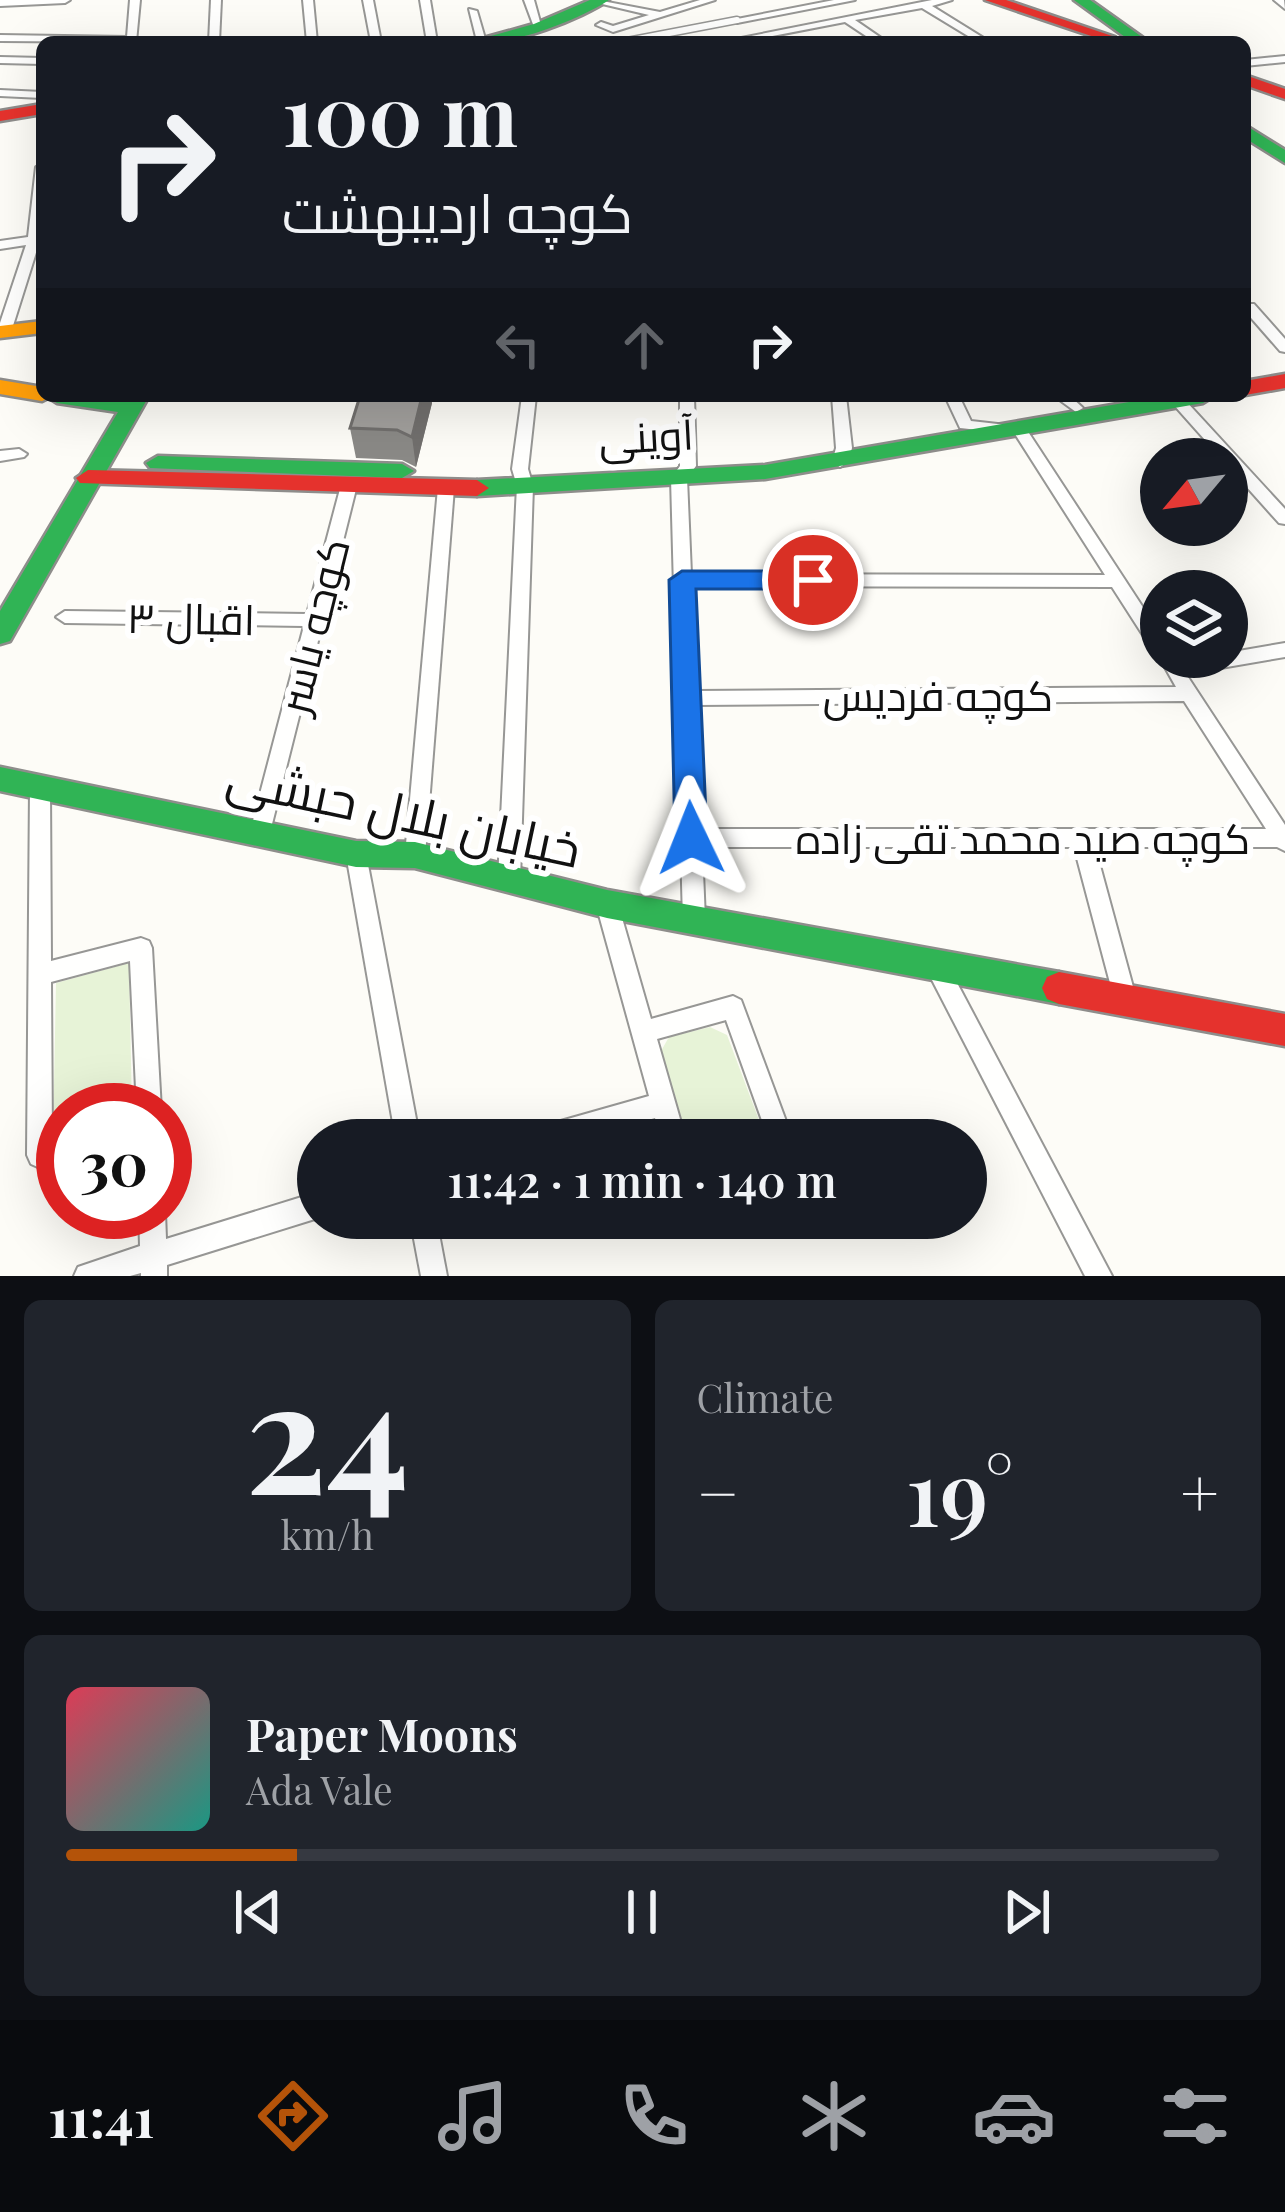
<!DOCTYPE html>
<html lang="en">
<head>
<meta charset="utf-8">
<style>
	:root { --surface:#171b24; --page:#20242c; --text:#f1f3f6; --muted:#9ea1a6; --line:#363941; --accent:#b45309 }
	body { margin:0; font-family:"Playfair Display",Cairo,serif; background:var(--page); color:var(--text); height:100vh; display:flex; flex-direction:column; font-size:45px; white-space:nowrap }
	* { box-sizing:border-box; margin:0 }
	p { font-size:39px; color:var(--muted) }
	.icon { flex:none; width:66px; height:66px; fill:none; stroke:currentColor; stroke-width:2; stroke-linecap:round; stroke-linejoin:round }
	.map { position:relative; height:1276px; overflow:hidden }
	.side { display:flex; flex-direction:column; gap:24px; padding:24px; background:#0d0f14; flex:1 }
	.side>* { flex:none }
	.banner { position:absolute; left:36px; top:36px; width:1215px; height:366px; border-radius:18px; box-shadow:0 12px 48px #0002; background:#171b24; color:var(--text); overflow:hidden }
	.needle { width:78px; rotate:241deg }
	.tools { position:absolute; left:1140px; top:438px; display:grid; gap:24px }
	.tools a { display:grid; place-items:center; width:108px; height:108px; border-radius:50%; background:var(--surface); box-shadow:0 12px 48px #0002; font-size:60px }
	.speed { position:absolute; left:36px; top:1083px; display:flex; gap:24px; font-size:60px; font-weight:700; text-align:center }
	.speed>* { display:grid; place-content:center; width:156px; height:156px; border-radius:50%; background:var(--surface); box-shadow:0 12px 48px #0002; line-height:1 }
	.speed .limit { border:18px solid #d22; background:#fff; color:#111 }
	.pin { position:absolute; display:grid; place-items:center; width:102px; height:102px; color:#fff; margin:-51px; border:6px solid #fff; border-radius:50%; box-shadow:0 3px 12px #0007 }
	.me { position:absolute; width:132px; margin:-66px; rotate:358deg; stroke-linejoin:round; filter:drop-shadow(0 0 9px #0008) }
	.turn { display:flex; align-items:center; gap:42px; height:252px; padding:0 48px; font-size:54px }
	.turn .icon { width:156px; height:156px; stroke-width:2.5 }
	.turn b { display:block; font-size:84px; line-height:102px }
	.lanes { display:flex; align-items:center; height:114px; padding:0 48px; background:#0003; justify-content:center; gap:60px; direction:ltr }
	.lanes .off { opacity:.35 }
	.big { font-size:90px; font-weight:600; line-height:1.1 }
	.side .tile { flex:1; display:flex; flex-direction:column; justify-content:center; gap:18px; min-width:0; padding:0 42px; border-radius:18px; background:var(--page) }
	.side .dial { align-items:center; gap:0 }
	.dial b { font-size:156px; line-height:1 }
	.song { display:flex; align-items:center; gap:36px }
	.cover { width:144px; height:144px; border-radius:18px; background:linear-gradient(135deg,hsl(350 70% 55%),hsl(170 70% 35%)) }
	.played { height:12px; border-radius:6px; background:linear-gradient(90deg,var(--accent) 20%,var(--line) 20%) }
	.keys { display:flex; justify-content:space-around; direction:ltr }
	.heat { display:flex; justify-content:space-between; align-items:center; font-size:66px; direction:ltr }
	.side .tiles { flex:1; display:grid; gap:24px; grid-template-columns:1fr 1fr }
	.tile:last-child { grid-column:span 2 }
	.trip { position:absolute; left:297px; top:1119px; width:690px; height:120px; border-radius:60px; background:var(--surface); box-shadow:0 12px 48px #0002; font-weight:600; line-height:120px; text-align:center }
	.menu { display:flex; height:192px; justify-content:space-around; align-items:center; background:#090b0e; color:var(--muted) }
	.menu .icon { width:84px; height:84px }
	.menu .current { color:var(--accent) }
	.menu b { font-size:54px; color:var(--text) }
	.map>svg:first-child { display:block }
	.green { fill:#e7f3d7 }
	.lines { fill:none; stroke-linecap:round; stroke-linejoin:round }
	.lane-casing { stroke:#979795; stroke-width:9 }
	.street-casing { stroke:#979795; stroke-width:4 }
	.fast-casing { stroke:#8e8d8b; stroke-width:5 }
	.slow-casing { stroke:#8e8d8b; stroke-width:5 }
	.jam-casing { stroke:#8e8d8b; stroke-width:5 }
	.lane { stroke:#fffffe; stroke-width:6 }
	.street { fill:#fffffe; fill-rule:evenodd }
	.fast { fill:#30b455; fill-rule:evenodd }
	.slow { fill:#ff9f0a; fill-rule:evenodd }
	.jam { fill:#e5322d; fill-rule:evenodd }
	.wall { fill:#8a8986 }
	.shaded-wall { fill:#716f6d }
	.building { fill:#a19f9c; stroke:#716f6d; stroke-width:3 }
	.route { fill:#1a73e8; stroke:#114b97; stroke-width:3 }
	.labels { text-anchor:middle; stroke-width:12; stroke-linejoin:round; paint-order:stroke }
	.street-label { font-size:42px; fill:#111; stroke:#fff }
	.near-street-label { font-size:51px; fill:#111; stroke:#fff }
</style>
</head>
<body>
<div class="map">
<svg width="1285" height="1276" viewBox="0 0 1285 1276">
	<rect width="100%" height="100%" fill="#fdfcf7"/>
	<g class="green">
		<polygon points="129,963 132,1110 63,1110 63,1135 53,1138 56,983"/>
		<polygon points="710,1027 727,1035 762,1128 757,1140 688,1140 661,1051 669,1037"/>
	</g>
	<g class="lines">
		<g class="lane-casing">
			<polyline id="lane" points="622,42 737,20"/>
		</g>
		<g class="street-casing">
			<g id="street">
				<polygon points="0,0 70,0 65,3 0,6"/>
				<polygon points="130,0 140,0 136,42 0,41 0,35 127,37"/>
				<polygon points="211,0 221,0 219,42 209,42"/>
				<polygon points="303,0 313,0 317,42 307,42"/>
				<polygon points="363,0 373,0 381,42 371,42"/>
				<polygon points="420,0 430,0 437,42 427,42"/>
				<polygon points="524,0 534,0 542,29 534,27"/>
				<polygon points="597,0 660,12 700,0 715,0 613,32 596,25 601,22 613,26 649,15 598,3"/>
				<polygon points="834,0 855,0 737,23 732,20"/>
				<polygon points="932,0 952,0 932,6 990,42 978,42 922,8 855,20 887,42 875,42 845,22 742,42 721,42"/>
				<polygon points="1274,0 1284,0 1285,9"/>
				<polygon points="469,9 477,11 486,42 477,41"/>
				<polygon points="1285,56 1285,62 1245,66 1245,60"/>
				<polygon points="0,57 42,58 42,64 0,63"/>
				<polygon points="0,90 42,92 42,98 0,96"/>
				<polygon points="42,164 42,243 39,243 11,332 4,336 0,335 0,323 26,245 0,249 0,241 28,237 36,167"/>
				<polygon points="1245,304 1254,304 1285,339 1285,352 1280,351 1245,311"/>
				<polygon points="522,396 536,396 528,469 533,486 520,880 517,886 509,889 501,886 498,880 517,486 512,469"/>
				<path d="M 680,396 L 694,396 L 696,466 L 687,478 L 691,574 L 1105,575 L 1015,434 L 960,428 L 945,396 L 959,396 L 971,421 L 1025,427 L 1161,635 L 1161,657 L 1176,657 L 1178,661 L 1227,657 L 1227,653 L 1285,643 L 1285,657 L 1186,674 L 1285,825 L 1285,851 L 1277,847 L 1095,847 L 1136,998 L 1133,1005 L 1125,1008 L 1117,1005 L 1114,998 L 1074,847 L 702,847 L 705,920 L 702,927 L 694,930 L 686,927 L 683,920 L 671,478 L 680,466 ZM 691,586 L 1112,587 L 1155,654 L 1158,655 L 1176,687 L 696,691 ZM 1184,701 L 1266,829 L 701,829 L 696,705 Z"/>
				<polygon points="832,396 846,396 852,448 848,462 840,467 832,462 836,448"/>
				<polygon points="1054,396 1070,396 1083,408 1076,412"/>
				<polygon points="1158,396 1183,398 1285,509 1285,524 1279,523 1227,465 1227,459 1222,459 1173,404"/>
				<polygon points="19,449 27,454 24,457 0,461 0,451"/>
				<polygon points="446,483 454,488 425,855 422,861 415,864 408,861 405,855 438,488"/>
				<polygon points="348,484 356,489 324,617 326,620 322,625 270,832 267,838 260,841 253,838 250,832 304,626 65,623 56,617 65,611 307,614 340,489"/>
				<polygon points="40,781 47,783 50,789 51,961 141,938 149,941 152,948 161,1110 137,1110 130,961 51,982 52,1139 63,1137 63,1161 40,1168 31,1164 27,1155 30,789 33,783"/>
				<polygon points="356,845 363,848 366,854 420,1140 396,1140 346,854 349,848"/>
				<polygon points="607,895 615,897 618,904 651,1019 733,996 741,1000 793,1140 769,1140 726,1020 657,1039 686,1140 662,1140 655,1118 579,1140 524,1140 527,1131 536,1128 649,1096 596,904 599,897"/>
				<polygon points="938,959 946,962 1112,1276 1085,1276 930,976 927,969 930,962"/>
				<polygon points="318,1192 318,1218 167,1265 167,1276 141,1276 141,1273 130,1276 74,1276 78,1267 140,1246 139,1212 165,1212 166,1239"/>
				<polygon points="410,1218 436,1218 447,1276 421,1276"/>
			</g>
		</g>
		<g class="fast-casing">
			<g id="fast">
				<path d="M 590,0 L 609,0 C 584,17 508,49 480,39 L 534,24 Z"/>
				<polygon points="1074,0 1090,0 1149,42 1132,42"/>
				<polygon points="1245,125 1285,150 1285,163 1245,138"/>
				<polygon points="46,396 125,399 149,396 10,641 0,644 0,611 118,412 57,403"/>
				<polygon points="1164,396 1214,396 1203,403 765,479 477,496 465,488 477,480 765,465"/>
				<polygon points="158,456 402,464 414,471 402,478 150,468 146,463"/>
				<polygon points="0,767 356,841 415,842 607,890 1059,972 1071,977 1076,988 1071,999 1059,1004 607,918 415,868 356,867 0,791"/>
			</g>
		</g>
		<g class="slow-casing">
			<g id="slow">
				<polygon points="42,321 42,333 0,338 0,326"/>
				<polygon points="0,380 42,387 42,396 52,396 42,401 0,394"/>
			</g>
		</g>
		<g class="jam-casing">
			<g id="jam">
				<polygon points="985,0 1006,0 1115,37 1103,40"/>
				<polygon points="1245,75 1285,89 1285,99 1245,85"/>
				<polygon points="42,104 42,114 0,121 0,111"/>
				<polygon points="1285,374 1285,388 1245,395 1245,381"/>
				<polygon points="88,470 477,480 489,488 477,496 80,483 76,478"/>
				<polygon points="1059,972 1285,1014 1285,1046 1059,1004 1047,999 1042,988 1047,977"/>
			</g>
		</g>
		<use href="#lane" class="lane"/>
		<use href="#street" class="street"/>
		<use href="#fast" class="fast"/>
		<use href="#slow" class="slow"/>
		<use href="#jam" class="jam"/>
	</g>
	<polygon class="wall" points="432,403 416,467 402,460 356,458 350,428"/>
	<polygon class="shaded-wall" points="422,396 431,396 432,403 416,467 412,437"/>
	<polygon class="building" points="360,396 422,396 412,437 397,430 350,428"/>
	<polygon class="route" points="682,571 813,571 826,580 813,589 696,589 707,838 691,851 675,838 669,580"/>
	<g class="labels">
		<g class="street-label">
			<text transform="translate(646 437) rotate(-3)" y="15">آوینی</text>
			<text transform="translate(191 619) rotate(1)" y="15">اقبال ۳</text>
			<text transform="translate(314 626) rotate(-76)" y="15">کوچه یاسر</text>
			<text x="938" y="711">کوچه فردیس</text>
			<text x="1023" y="854">کوچه صید محمد تقی زاده</text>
		</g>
		<g class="near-street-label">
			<text transform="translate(404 813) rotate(12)" y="18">خیابان بلال حبشی</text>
		</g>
	</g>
</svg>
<div class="tools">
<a><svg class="needle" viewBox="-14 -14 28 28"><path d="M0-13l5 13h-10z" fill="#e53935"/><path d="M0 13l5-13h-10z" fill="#9ea1a6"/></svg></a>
<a><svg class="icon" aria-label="layers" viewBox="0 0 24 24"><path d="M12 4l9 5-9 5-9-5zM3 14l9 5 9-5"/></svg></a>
</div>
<div class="speed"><div class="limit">30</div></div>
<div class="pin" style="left:813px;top:580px;background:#d93025"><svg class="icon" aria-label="arrive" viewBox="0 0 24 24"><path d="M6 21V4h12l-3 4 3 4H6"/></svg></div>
<svg class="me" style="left:691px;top:838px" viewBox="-20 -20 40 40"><path d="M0-17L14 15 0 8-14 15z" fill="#1a73e8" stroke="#fff" stroke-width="4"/></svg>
<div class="trip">11:42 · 1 min · 140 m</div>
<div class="banner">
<div class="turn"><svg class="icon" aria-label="right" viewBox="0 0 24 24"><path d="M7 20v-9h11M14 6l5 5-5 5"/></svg><div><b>100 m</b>کوچه اردیبهشت</div></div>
<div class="lanes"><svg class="icon off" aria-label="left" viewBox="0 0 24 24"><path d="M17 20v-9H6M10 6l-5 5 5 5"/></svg><svg class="icon off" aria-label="ahead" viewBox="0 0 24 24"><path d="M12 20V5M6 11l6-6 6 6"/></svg><svg class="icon" aria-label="right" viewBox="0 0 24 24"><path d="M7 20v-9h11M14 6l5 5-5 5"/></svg></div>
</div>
</div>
<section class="side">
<div class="tiles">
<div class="tile dial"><b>24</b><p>km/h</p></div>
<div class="tile"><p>Climate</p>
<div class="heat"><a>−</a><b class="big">19°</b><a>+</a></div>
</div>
<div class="tile">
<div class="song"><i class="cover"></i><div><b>Paper Moons</b><p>Ada Vale</p></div></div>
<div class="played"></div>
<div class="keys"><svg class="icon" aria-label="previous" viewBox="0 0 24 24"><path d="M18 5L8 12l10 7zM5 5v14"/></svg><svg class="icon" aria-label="pause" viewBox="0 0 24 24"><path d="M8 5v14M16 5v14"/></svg><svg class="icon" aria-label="next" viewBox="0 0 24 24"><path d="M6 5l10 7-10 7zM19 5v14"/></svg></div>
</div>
</div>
</section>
<nav class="menu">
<b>11:41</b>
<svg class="icon current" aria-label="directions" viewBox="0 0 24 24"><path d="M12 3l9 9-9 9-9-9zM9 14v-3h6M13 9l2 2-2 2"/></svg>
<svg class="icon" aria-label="music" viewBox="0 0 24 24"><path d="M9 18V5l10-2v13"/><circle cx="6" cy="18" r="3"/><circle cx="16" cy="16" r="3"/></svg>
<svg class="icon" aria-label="phone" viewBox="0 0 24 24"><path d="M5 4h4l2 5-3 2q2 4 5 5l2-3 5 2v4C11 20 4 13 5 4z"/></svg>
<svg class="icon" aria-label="climate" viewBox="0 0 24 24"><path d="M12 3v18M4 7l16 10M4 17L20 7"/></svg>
<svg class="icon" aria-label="car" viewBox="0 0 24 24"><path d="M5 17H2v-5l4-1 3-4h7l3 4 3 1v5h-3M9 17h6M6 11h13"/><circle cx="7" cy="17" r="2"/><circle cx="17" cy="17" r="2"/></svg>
<svg class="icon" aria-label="filters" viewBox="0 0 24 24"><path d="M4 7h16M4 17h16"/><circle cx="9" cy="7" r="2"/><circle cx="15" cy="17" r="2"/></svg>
</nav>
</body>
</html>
